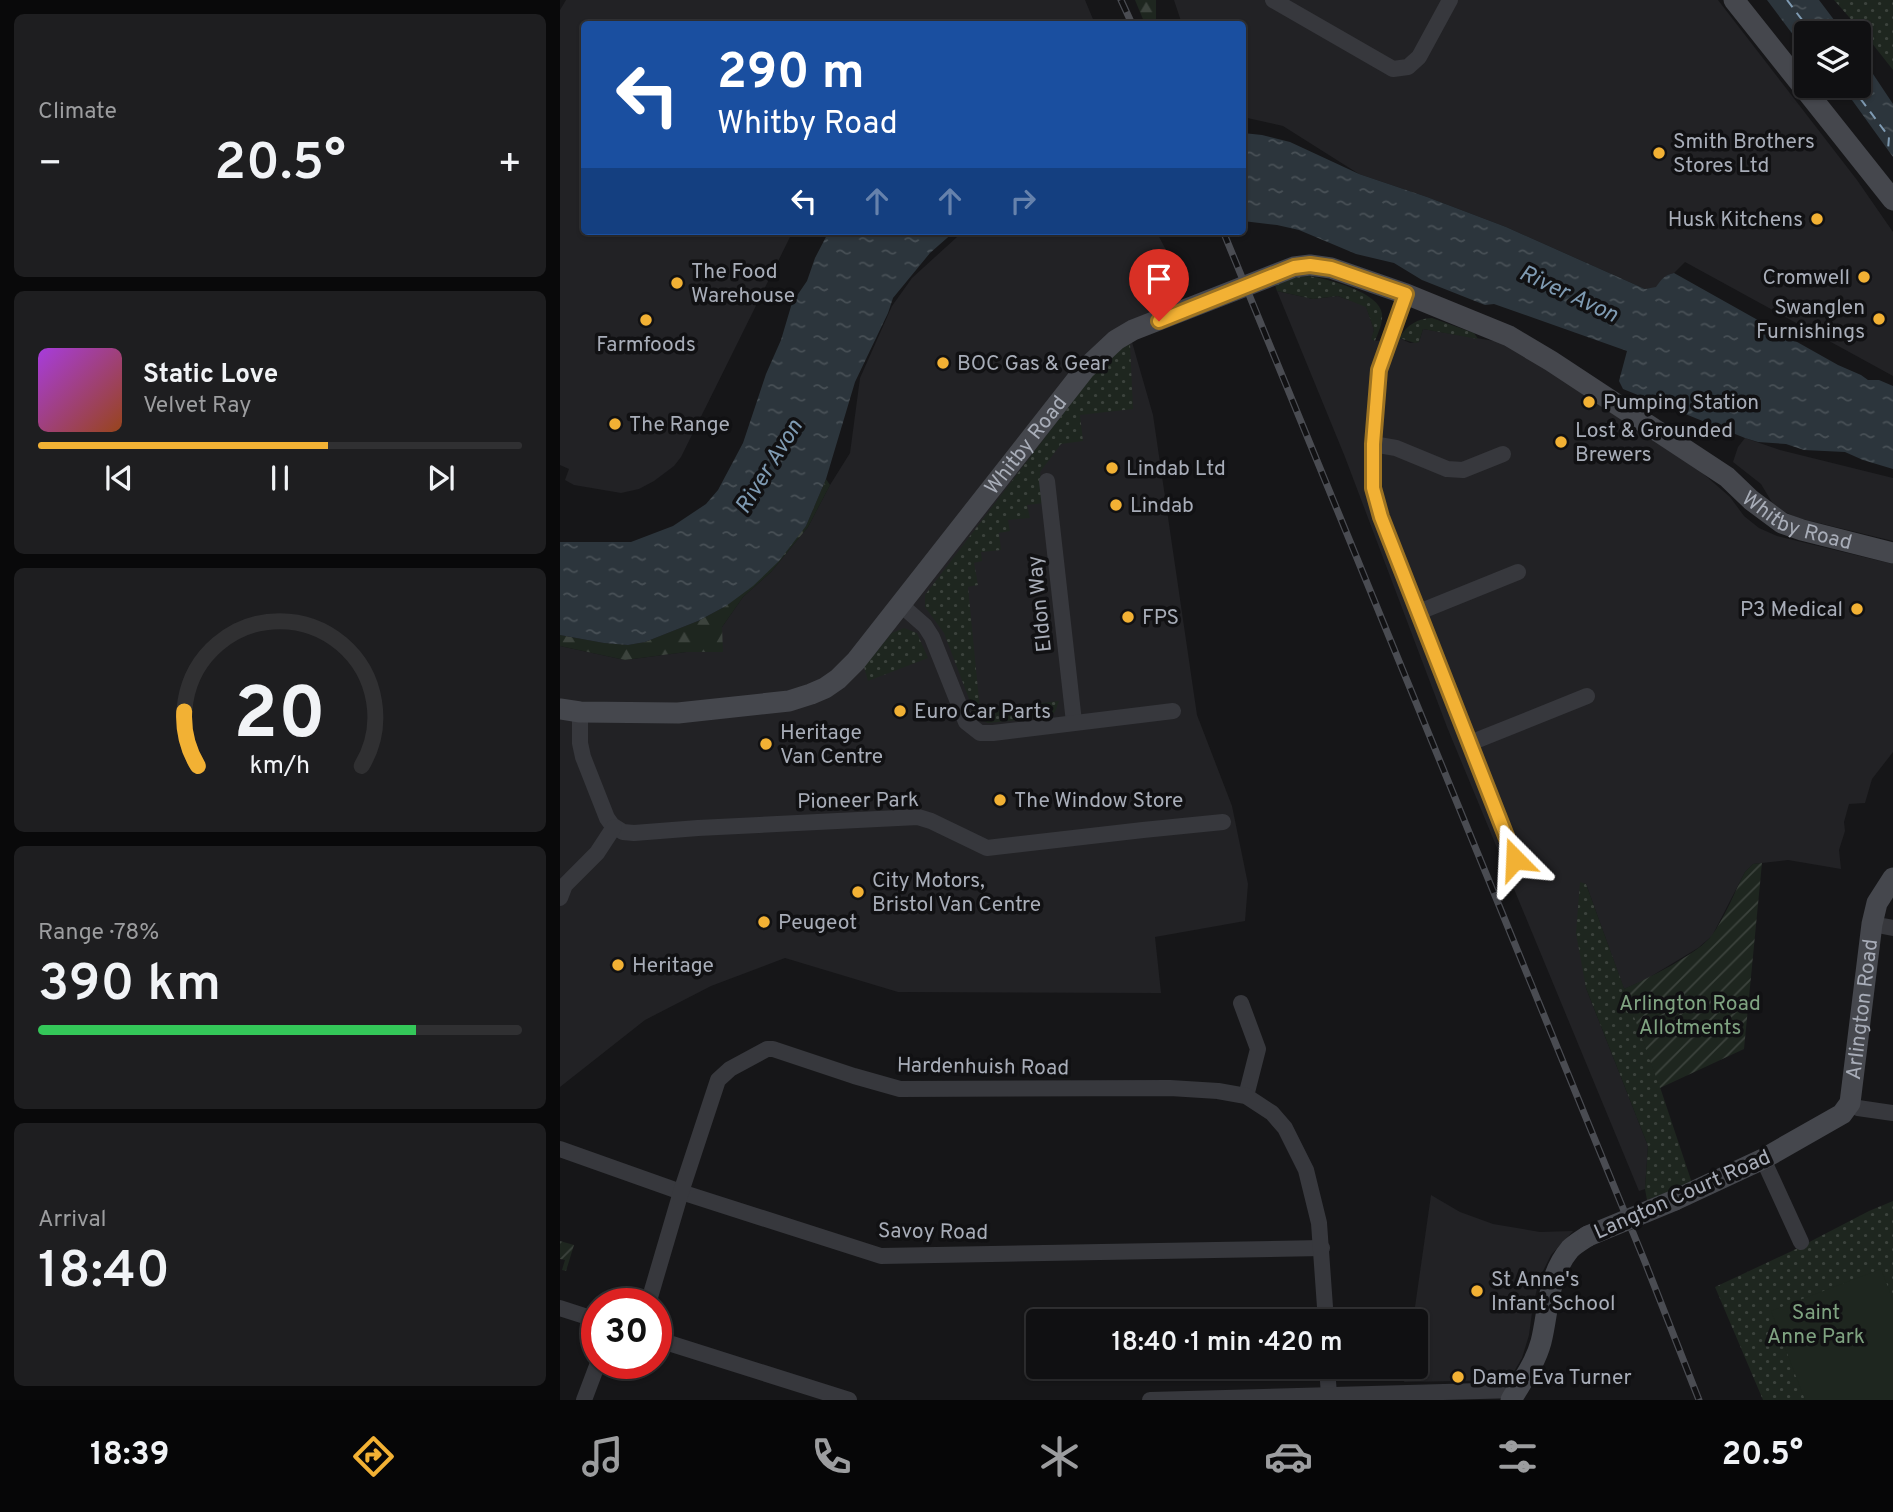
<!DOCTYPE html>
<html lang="en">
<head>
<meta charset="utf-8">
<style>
	:root { --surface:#101012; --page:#1e1e20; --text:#f1f3f6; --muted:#9c9d9f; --line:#303032; --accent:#f2b134 }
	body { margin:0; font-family:Overpass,sans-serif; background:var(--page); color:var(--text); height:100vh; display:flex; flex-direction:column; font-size:26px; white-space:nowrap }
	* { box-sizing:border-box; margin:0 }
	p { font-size:23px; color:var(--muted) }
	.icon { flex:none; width:38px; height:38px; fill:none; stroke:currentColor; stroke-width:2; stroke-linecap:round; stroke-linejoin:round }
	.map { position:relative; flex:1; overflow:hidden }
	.side { display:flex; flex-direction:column; gap:14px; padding:14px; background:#09090a; width:560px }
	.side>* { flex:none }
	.guide { position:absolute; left:21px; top:21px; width:665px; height:214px; border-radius:7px; box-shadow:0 2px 5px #0004,0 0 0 2px var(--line); background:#1a4fa0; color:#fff; overflow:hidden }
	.controls { position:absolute; left:1234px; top:21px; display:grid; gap:14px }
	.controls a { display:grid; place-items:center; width:77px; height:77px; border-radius:7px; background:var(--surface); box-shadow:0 2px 5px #0004,0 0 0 2px var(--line); font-size:35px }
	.speed { position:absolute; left:21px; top:1288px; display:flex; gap:14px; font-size:35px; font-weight:700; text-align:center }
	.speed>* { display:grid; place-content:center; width:91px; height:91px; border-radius:50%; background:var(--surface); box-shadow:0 2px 5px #0004,0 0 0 2px var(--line); line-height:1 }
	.speed .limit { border:10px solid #d22; background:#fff; color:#111 }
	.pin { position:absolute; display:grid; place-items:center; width:60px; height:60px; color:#fff; margin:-72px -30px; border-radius:50% 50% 50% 0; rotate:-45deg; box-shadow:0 0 7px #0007 }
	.pin .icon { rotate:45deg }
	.me { position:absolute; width:77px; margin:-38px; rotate:339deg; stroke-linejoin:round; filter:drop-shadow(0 0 5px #0008) }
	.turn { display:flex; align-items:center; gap:24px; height:147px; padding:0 21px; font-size:32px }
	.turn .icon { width:91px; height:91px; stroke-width:2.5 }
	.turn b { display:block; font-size:49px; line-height:60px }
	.lanes { display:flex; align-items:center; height:66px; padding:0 21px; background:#0003; justify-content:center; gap:35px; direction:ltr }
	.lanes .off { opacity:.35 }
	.big { font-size:52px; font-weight:600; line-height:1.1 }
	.side .widget { flex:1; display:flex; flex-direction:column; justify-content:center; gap:10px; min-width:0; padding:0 24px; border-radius:10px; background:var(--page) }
	.side .dial { align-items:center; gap:0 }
	.dial svg { height:182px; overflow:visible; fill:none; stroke:var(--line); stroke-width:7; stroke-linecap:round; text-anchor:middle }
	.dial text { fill:var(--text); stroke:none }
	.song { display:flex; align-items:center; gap:21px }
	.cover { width:84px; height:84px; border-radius:10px; background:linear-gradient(135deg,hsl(280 70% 55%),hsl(20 70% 35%)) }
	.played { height:7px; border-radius:4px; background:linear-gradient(90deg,var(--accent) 60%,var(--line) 60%) }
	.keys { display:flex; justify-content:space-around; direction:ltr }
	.heat { display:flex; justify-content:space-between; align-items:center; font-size:38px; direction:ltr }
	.charge { height:10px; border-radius:5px; background:linear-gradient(90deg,#34c759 78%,var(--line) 0) }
	.trip { position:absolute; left:466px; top:1309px; width:402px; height:70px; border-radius:7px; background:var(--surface); box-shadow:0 2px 5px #0004,0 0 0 2px var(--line); font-weight:600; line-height:70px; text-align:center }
	.menu { display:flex; height:112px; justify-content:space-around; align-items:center; background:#060607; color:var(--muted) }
	.menu .icon { width:49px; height:49px }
	.menu .active { color:var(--accent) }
	.menu b { font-size:32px; color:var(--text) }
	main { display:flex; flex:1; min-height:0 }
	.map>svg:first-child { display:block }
	.built { fill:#222225 }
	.grass { fill:url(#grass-dots) }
	.forest { fill:url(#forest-firs) }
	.garden { fill:url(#garden-furrows) }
	.pitch { fill:#1e261f }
	.water { fill:url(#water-ripples) }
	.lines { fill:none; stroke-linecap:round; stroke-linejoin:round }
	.ferry { stroke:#7f9bb3; stroke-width:2; stroke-dasharray:9 7; stroke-linecap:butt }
	.street { stroke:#37383d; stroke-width:16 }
	.secondary { stroke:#45474d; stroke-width:21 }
	.rail-casing { stroke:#4a4c52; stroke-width:7 }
	.rail { stroke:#111113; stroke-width:4.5; stroke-dasharray:13; stroke-linecap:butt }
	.secondary-bridge { stroke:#45474d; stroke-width:21 }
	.route-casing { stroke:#9d7322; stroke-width:18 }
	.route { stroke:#f2b134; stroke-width:12 }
	.poi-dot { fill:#f2b134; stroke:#111113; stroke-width:2.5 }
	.labels { text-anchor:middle; stroke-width:7; stroke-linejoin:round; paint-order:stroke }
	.poi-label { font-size:21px; fill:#a8adb8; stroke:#111113; text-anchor:start }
	.street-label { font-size:21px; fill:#a8adb8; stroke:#111113 }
	.park-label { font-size:21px; fill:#7fa381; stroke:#111113 }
	.water-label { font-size:23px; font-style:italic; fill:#7f9bb3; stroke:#111113 }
</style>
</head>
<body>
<main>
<section class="side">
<div class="widget"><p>Climate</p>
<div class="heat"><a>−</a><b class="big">20.5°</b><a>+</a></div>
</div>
<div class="widget">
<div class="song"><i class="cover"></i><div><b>Static Love</b><p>Velvet Ray</p></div></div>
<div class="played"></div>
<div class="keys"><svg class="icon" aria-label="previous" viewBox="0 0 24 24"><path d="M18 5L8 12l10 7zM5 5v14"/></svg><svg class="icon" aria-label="pause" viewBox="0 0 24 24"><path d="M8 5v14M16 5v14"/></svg><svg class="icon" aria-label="next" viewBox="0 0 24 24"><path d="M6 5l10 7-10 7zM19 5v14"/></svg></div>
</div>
<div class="widget dial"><svg viewBox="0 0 100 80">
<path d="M14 69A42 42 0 1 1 86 69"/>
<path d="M14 69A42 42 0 0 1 8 45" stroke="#f2b134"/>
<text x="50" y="56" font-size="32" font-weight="700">20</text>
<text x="50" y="72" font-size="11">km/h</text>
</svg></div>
<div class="widget"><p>Range · 78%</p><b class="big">390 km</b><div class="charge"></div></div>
<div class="widget"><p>Arrival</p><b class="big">18:40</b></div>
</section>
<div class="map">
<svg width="1333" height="1400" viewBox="0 0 1333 1400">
	<defs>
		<pattern id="grass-dots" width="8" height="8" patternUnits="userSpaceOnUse" patternTransform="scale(1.75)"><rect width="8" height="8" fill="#1e261f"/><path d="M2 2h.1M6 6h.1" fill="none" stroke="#3c433d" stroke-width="1.8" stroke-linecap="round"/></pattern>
		<pattern id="forest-firs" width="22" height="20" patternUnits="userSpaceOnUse" patternTransform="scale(1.75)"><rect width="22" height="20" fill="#1e261f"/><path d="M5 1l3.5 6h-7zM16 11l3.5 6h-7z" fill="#3c433d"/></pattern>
		<pattern id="garden-furrows" width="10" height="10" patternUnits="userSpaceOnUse" patternTransform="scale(1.75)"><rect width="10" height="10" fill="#1e261f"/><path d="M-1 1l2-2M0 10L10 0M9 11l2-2" fill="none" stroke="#3c433d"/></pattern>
		<pattern id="water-ripples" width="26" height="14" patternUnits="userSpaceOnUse" patternTransform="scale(1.75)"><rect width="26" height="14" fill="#2c353c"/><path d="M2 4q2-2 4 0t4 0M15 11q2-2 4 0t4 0" fill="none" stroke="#485056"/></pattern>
	</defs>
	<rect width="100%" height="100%" fill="#161618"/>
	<g class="built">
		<polygon points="6,0 525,0 535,24 24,24 24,231 233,231 121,457 114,466 94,481 79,489 61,493 14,485 5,480 9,469 0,465 0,10"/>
		<polygon points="614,0 1158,0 1297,180 1333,232 1333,376 1125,262 1114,273 1108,275 1096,288 1085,289 946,227 867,197 799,174 723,126 683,117 682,24 622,24"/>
		<polygon points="416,231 596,231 627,290 572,342 593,415 637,715 672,806 688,884 685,921 595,937 601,993 338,992 225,958 151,986 85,1020 0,1087 0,646 65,660 126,652 162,652 162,627 183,597 211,572 248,527 270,485 290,453 300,378 332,306 352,278 397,237"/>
		<polygon points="717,291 753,299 778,296 806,306 814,330 812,339 815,341 839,338 850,343 859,342 863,329 952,344 1132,464 1170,497 1184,516 1199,528 1217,536 1333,564 1333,752 1312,779 1305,803 1289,804 1284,822 1285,831 1279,850 1281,869 1228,860 1193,864 1185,872 1152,936 1138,948 1085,980 1064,989 1026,884 1020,883 1026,988 1088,1146 1085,1189 1079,1191 887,727 785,457"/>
		<polygon points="1185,438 1220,450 1333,478 1333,541 1238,518 1225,512 1213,504 1201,484 1173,462 1178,447"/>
		<polygon points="871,1195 900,1212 933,1224 980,1232 1013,1231 991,1255 980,1277 973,1305 969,1335 962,1358 949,1380 844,1382 847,1367 856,1367 856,1321 853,1321"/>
	</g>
	<g class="grass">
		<polygon points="1274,0 1333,0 1333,70 1311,42"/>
		<path d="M 749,276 C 767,279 820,292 822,314 C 823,323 818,333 815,341 L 811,339 L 814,330 L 806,307 L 778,296 L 753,299 L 717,291 L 715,285 L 730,278 Z"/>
		<path d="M 872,318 L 914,333 L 918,339 L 863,329 L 859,342 L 855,343 L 839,338 C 848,324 857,319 872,318 Z"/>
		<polygon points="570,344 573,409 520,415 523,441 501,444 480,472 484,503 467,505 470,518 448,520 450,531 439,533 441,550 421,552 422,561 414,563 418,585 408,587 420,710 499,701 495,712 488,717 428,723 421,720 414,712 384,633 365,607 365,595 538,368 564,347"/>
		<polygon points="344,628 357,633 368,658 308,681 304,667 332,633"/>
		<polygon points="1020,882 1026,884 1100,1087 1132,1183 1087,1200 1085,1189 1088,1146 1026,988 1016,933"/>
		<polygon points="1333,1201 1333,1400 1203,1400 1155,1287 1232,1251 1309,1211"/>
	</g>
	<g class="forest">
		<polygon points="575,0 596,0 596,24 585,24"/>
		<polygon points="266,479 270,485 248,527 211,572 183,597 162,627 163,652 126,652 65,660 0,646 0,635 44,643 68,645 85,642 138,621 166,606 246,526"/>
	</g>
	<g class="garden">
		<path d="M 1202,863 L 1184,1049 L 1100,1088 L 1064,989 C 1085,980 1140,953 1152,935 C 1164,919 1175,891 1185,872 L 1193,864 Z"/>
		<polygon points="0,1241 14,1245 6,1271 2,1270 5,1260 0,1259"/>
	</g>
	<polygon class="pitch" points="1321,1269 1333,1300 1333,1400 1245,1400 1211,1311"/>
	<g class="water">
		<polygon points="1207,0 1259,0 1284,33 1246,33 1246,52"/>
		<polygon points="1299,53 1333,104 1333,157 1292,100 1278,86 1298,86"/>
		<path d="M 683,133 L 702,135 L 730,142 L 799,174 L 867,197 L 946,227 L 1085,289 L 1096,287 C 1101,280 1104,275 1114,273 L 1278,365 L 1301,375 L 1308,380 L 1319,380 L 1333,386 L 1333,469 L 1303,460 L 1285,452 L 1244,450 L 1226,444 L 1198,442 L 1185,438 L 1063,389 L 1059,381 L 1067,351 L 934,304 L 925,305 L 862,280 L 834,263 L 796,254 L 739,230 L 717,225 L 683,221 Z"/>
		<polygon points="269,231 395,231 370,253 333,298 328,313 295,382 266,479 246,526 219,561 193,586 166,606 138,621 85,642 68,645 44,643 0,635 0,542 71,542 113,526 146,504 158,490 183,443 206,374 221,340 232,303 247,281 255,258"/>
	</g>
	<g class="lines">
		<g class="ferry">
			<polyline points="1227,0 1252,33"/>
			<polyline points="1291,86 1329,137 1328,150"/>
		</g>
		<g class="street">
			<polyline points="713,0 833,69 848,67 859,57 890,0"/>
			<polyline points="846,294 819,370 813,444 813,488 821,517 955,859"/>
			<polyline points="813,444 836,448 887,469 903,470 943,454"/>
			<polyline points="487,481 514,722"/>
			<polyline points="340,604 365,626 372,637 406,722 420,733 433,733 613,711"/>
			<polyline points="859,612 958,572"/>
			<polyline points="20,712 20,743 23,757 47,818 52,825 63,832 74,833 138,828 358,817 371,821 427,848 583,830 663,822"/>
			<polyline points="910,743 1027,696"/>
			<polyline points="0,898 5,885 37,853 54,827"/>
			<polyline points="1312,924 1333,928"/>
			<polyline points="681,1003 698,1049 686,1096"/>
			<polyline points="1290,1103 1298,1108 1333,1113"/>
			<polyline points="0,1149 121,1192 321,1256 762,1248"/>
			<polyline points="1203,1159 1241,1242"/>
			<polyline points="88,1304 121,1192 158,1080 170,1069 207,1049 213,1049 294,1076 340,1089 610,1088 658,1091 686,1096 712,1113 725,1128 746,1170 759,1223 766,1321"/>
			<polyline points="0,1308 37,1320"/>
			<polyline points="96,1339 289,1400"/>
			<polyline points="767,1367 769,1395"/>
			<polyline points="24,1400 38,1363"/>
			<polyline points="590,1400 957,1390"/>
		</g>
		<g class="secondary">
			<polyline points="1174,0 1333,200"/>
			<path id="s1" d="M 0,709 L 20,712 L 118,713 L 229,701 L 251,694 L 265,688 L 278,679 L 296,661 L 525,369 L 556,340 L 573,330 L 734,267 L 750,265 L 771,268 L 846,294 L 949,336 L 991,361 L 1167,477 L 1191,500 L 1222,523 L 1242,530 L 1333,553"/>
			<path id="s2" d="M 1115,1200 L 1203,1159 L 1282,1114 L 1290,1103 L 1312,924 L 1317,903 L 1333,878"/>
			<path d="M 951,1400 C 962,1381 975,1364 981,1342 C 989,1310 987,1276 1010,1249 C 1015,1244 1022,1240 1028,1236"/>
		</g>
		<g class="rail-casing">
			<g id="rail">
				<polyline points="561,0 572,24"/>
				<polyline points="663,231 1085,1262 1139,1400"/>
			</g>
		</g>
		<use href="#rail" class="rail"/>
		<polyline class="secondary-bridge" points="1028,1236 1115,1200"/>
	</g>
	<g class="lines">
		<g class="route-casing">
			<polyline id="route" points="599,321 734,267 750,265 771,268 846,294 819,370 813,444 813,488 821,517 955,859"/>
		</g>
		<use href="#route" class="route"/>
	</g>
	<g class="poi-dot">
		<circle cx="1099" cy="153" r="7"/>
		<circle cx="1257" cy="219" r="7"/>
		<circle cx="1304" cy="277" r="7"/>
		<circle cx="117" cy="283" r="7"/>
		<circle cx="1319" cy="319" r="7"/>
		<circle cx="86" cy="320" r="7"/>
		<circle cx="383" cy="363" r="7"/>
		<circle cx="1029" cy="402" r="7"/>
		<circle cx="55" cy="424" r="7"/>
		<circle cx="1001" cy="442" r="7"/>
		<circle cx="552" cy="468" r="7"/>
		<circle cx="556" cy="505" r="7"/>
		<circle cx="1297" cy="609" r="7"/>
		<circle cx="568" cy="617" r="7"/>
		<circle cx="340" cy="711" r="7"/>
		<circle cx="206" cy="744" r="7"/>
		<circle cx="440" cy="800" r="7"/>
		<circle cx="298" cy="892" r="7"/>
		<circle cx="204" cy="922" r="7"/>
		<circle cx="58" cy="965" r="7"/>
		<circle cx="917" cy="1291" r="7"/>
		<circle cx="898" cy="1377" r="7"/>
	</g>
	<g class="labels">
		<g class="poi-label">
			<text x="1113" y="148">Smith Brothers<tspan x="1113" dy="24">Stores Ltd</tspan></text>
			<text x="1243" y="226" text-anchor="end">Husk Kitchens</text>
			<text x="131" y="278">The Food<tspan x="131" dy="24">Warehouse</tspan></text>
			<text x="1290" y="284" text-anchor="end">Cromwell</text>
			<text x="1305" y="314" text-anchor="end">Swanglen<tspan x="1305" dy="24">Furnishings</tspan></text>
			<text x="86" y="351" text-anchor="middle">Farmfoods</text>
			<text x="397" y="370">BOC Gas &amp; Gear</text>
			<text x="1043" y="409">Pumping Station</text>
			<text x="69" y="431">The Range</text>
			<text x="1015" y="437">Lost &amp; Grounded<tspan x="1015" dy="24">Brewers</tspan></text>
			<text x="566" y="475">Lindab Ltd</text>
			<text x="570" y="512">Lindab</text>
			<text x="1283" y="616" text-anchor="end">P3 Medical</text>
			<text x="582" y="624">FPS</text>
			<text x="354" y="718">Euro Car Parts</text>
			<text x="220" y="739">Heritage<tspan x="220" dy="24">Van Centre</tspan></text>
			<text x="454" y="807">The Window Store</text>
			<text x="312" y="887">City Motors,<tspan x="312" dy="24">Bristol Van Centre</tspan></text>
			<text x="218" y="929">Peugeot</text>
			<text x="72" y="972">Heritage</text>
			<text x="931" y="1286">St Anne's<tspan x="931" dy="24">Infant School</tspan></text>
			<text x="912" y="1384">Dame Eva Turner</text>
		</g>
		<g class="street-label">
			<text dy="7" stroke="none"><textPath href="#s1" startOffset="584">Whitby Road</textPath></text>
			<text dy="7" stroke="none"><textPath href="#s1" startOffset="1488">Whitby Road</textPath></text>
			<text transform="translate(479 604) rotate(-96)" y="7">Eldon Way</text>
			<text transform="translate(298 800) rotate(-1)" y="7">Pioneer Park</text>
			<text dy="7" stroke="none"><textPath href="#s2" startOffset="296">Arlington Road</textPath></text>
			<text transform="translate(423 1066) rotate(1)" y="7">Hardenhuish Road</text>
			<text transform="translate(1122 1194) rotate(-24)" y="7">Langton Court Road</text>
			<text transform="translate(373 1231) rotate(1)" y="7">Savoy Road</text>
		</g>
		<g class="park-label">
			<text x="1130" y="1010">Arlington Road<tspan x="1130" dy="24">Allotments</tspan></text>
			<text x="1256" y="1319">Saint<tspan x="1256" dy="24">Anne Park</tspan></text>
		</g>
		<g class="water-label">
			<text transform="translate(1009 293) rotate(25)" y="8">River Avon</text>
			<text transform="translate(208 466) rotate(-58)" y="8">River Avon</text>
		</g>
	</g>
</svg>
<div class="controls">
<a><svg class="icon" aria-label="layers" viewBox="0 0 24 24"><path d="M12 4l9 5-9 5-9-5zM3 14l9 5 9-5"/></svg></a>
</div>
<div class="speed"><div class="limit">30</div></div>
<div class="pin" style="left:599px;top:321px;background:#d93025"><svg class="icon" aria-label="arrive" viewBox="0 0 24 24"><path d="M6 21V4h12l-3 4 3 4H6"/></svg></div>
<svg class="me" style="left:955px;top:859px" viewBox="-20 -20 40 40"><path d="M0-17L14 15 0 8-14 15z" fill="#f2b134" stroke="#fff" stroke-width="4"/></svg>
<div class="trip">18:40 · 1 min · 420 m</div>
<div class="guide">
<div class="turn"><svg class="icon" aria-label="left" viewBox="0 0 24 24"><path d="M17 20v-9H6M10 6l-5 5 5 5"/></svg><div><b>290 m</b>Whitby Road</div></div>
<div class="lanes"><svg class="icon" aria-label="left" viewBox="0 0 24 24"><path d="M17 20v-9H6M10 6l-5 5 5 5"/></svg><svg class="icon off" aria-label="ahead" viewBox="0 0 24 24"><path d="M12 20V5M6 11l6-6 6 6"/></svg><svg class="icon off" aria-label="ahead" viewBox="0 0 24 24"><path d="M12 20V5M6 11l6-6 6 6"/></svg><svg class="icon off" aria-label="right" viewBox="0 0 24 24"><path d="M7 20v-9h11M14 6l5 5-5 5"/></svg></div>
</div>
</div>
</main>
<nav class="menu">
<b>18:39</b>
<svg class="icon active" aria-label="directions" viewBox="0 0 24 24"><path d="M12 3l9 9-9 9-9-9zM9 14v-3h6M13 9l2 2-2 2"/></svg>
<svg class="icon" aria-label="music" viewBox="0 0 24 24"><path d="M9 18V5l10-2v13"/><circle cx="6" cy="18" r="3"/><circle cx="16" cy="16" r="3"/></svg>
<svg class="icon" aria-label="phone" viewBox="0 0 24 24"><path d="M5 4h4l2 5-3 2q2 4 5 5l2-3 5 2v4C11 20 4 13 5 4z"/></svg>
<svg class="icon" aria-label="climate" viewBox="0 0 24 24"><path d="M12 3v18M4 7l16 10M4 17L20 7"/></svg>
<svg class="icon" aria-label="car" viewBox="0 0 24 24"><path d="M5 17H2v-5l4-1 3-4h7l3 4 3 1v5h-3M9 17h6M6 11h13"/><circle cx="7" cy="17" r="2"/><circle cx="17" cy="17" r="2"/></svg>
<svg class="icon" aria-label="filters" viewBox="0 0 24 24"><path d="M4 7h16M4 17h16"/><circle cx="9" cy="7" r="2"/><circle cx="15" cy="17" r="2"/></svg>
<b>20.5°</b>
</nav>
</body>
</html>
